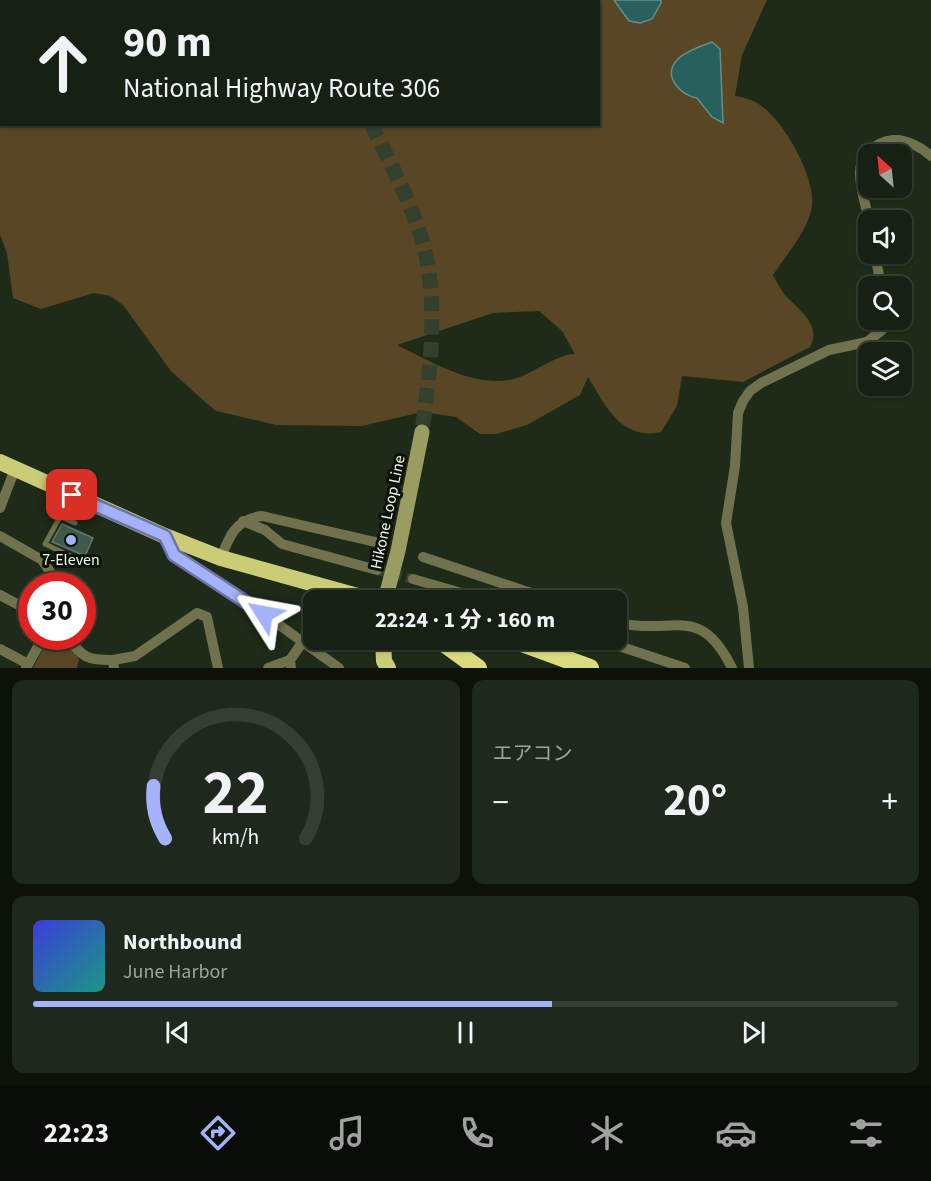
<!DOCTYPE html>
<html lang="ja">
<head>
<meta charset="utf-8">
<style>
	:root { --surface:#162013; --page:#1f281c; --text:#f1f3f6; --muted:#9ea3a0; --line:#353e33; --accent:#a4b2fc }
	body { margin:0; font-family:"Source Sans 3","Noto Sans JP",sans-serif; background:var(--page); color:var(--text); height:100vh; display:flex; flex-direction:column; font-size:22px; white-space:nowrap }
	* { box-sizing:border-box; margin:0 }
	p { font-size:20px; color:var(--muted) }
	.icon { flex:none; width:33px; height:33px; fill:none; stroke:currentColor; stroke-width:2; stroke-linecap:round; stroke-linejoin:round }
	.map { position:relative; height:668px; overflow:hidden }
	.drawer { display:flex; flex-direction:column; gap:12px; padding:12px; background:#0c120a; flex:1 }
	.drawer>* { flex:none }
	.top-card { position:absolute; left:0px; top:0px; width:600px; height:126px; box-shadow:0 2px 4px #0004,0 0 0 2px var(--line); background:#162013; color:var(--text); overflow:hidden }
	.needle { width:39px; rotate:333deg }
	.tools { position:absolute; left:858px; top:144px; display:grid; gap:12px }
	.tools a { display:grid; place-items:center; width:54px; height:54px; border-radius:12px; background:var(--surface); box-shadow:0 2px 4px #0004,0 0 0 2px var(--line); font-size:30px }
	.speed { position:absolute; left:18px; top:572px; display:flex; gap:12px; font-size:30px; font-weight:700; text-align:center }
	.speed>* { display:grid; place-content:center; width:78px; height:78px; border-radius:50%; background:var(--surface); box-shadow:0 2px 4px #0004,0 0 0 2px var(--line); line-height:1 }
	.speed .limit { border:9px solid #d22; background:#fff; color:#111 }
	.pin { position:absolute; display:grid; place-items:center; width:51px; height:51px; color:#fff; margin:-26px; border-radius:12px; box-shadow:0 3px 9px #0006 }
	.me { position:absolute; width:66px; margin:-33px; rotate:304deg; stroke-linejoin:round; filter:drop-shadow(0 0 4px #0008) }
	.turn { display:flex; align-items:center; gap:21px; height:126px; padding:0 24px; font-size:27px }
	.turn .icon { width:78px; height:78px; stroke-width:2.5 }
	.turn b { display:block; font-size:42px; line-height:51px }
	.big { font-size:45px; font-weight:700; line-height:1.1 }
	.drawer .card { flex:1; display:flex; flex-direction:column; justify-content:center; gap:9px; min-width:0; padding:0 21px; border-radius:12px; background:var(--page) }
	.drawer .dial { align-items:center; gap:0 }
	.dial svg { height:156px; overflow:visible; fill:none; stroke:var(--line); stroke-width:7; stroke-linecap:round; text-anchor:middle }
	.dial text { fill:var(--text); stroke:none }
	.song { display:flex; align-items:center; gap:18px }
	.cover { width:72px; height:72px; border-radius:9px; background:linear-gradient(135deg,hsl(240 70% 55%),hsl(170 70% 35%)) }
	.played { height:6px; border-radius:3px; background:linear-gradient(90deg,var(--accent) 60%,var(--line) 60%) }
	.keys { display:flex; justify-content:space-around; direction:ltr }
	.heat { display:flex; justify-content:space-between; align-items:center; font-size:33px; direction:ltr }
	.drawer .tiles { flex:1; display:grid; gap:12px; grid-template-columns:1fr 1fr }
	.card:last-child { grid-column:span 2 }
	.trip { position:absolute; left:303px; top:590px; width:324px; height:60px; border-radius:12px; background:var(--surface); box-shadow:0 2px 4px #0004,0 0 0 2px var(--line); font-weight:700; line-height:60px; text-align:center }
	.tab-bar { display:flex; height:96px; justify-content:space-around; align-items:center; background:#090d08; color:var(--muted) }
	.tab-bar .icon { width:42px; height:42px }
	.tab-bar .on { color:var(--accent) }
	.tab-bar b { font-size:27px; color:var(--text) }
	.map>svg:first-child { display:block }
	.green { fill:#584625; fill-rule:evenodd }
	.water { fill:#28605e; stroke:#648e89; stroke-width:1.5 }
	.building { fill:#3f594d; stroke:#5f796d; stroke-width:1.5 }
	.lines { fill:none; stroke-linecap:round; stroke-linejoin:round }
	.minor-tunnel { stroke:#33402e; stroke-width:10; stroke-dasharray:10 5; stroke-linecap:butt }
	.secondary-tunnel { stroke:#33402e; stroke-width:15; stroke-dasharray:15 8; stroke-linecap:butt }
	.service { stroke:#71724d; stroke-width:5 }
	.minor { stroke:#71724d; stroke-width:10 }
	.secondary { stroke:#9b9c61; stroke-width:15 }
	.trunk { stroke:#cbcc76; stroke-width:16 }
	.motorway { stroke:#dadb7c; stroke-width:18 }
	.route-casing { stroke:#6b74a4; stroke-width:15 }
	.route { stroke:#a4b2fc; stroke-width:10 }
	.poi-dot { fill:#a4b2fc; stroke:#0c120a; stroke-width:2 }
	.labels { text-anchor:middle; stroke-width:6; stroke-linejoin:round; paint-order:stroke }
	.street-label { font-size:16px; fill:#eff8ec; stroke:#0c120a }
	.poi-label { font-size:16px; fill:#eff8ec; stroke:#0c120a }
</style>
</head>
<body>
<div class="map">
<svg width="931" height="668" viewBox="0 0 931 668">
	<rect width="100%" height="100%" fill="#1e2b19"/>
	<g class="green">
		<path d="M 26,0 L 767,0 L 742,55 L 735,96 C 743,97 750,99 757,103 C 782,117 816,177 812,206 C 808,231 786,255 773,275 C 777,282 780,289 785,295 C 799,310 822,325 810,347 L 743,382 L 682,376 L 677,406 L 661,432 C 621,441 605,405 588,377 L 580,395 L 527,425 L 496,434 L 480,434 L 456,417 L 422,412 L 362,426 L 276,425 L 216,411 L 205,402 L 171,371 L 123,305 L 110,296 L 94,293 L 41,309 L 13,298 L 7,253 L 0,235 L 0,96 L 2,124 L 598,124 L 598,2 ZM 539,311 L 562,331 L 575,354 C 558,354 536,371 520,377 C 479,392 433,362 397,345 L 493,313 Z"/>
		<polygon points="50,636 63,636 79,659 77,668 33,668"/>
	</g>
	<g class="water">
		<polygon points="614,0 661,0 661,3 652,19 640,23 629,21"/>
		<path d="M 712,42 L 720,49 L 723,123 L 712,117 L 697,98 C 681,96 662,76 677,60 C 685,51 702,46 712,42 Z"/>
	</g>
	<polygon class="building" points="62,524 93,538 85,556 52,542"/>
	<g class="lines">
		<polyline class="minor-tunnel" points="377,570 413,579"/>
		<g class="secondary-tunnel">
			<polyline points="308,0 309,2"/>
			<path d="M 371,124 C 393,169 423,223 429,273 C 436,326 429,378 422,432"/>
		</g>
		<g class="service">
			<polyline points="71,497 45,544 81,561 90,560"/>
			<polyline points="61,517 75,523"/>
		</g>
		<g class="minor">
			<path d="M 869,220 C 866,206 860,189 860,174 C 859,158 876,141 893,140 C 906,139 921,147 931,156"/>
			<polyline points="875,254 881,286"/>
			<polyline points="0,508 15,469"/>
			<polyline points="243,521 265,530 282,544 377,570"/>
			<polyline points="0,536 42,560 59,585"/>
			<polyline points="165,536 174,555 264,614 339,668"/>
			<polyline points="423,557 552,600"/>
			<path d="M 221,558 C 229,536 236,519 262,516 L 384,544"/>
			<polyline points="413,579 486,600"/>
			<polyline points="0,595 32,612"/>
			<path d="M 616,622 C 673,637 699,601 732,668"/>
			<path d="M 67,636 C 83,658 86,660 113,660"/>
			<polyline points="598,639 685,668"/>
			<polyline points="0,649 28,664"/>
			<polyline points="26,668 44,636"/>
			<polyline points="114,668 113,660 135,656 197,613 207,617 218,668"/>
			<polyline points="268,668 290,660"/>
			<polyline points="291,668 290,660 302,643"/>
			<polyline points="749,668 743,607 726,523 735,466 738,413 743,401 750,391 761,383 829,350 867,342 882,330 885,320"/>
		</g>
		<polyline class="secondary" points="385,600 398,551 422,432"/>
		<g class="trunk">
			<polyline points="0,462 165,536 221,558 372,600"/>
			<polyline points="383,639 384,661 388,668"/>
		</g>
		<g class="motorway">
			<polyline points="438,639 478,668"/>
			<polyline points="511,639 590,668"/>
		</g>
	</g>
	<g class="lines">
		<g class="route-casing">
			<polyline id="route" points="72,495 165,536 174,555 264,614"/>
		</g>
		<use href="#route" class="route"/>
	</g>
	<circle class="poi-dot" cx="71" cy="540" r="6"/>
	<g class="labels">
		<g class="street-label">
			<text transform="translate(387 512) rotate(-78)" y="6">Hikone Loop Line</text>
		</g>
		<g class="poi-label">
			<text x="71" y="565">7-Eleven</text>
		</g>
	</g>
</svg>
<div class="tools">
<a><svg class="needle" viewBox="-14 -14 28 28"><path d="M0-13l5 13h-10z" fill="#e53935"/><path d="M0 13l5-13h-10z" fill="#9ea3a0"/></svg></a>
<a><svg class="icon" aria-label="sound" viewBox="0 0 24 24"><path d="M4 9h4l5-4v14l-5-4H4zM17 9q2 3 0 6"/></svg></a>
<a><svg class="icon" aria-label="search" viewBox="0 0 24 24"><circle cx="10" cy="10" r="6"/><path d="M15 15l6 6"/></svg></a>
<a><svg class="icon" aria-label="layers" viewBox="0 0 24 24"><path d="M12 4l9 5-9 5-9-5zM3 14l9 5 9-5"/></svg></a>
</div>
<div class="speed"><div class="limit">30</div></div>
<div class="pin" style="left:72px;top:495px;background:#d93025"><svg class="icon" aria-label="arrive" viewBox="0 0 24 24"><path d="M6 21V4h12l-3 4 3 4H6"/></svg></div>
<svg class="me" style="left:264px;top:614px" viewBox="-20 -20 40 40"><path d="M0-17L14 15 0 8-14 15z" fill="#a4b2fc" stroke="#fff" stroke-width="4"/></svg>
<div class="trip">22:24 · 1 分 · 160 m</div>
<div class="top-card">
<div class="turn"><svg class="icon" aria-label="ahead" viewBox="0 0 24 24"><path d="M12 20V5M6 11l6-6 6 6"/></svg><div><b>90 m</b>National Highway Route 306</div></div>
</div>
</div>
<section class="drawer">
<div class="tiles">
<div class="card dial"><svg viewBox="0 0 100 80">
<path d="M14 69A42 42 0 1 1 86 69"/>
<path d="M14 69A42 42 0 0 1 8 42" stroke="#a4b2fc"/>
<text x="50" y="56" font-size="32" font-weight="700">22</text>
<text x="50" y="72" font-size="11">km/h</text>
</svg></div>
<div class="card"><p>エアコン</p>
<div class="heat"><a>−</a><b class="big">20°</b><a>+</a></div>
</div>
<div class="card">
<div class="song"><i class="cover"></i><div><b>Northbound</b><p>June Harbor</p></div></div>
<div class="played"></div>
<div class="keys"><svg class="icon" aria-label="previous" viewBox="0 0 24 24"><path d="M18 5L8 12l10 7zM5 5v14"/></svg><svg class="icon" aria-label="pause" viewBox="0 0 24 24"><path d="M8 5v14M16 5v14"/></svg><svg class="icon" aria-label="next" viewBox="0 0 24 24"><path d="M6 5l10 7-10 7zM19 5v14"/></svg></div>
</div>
</div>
</section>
<nav class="tab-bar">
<b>22:23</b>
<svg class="icon on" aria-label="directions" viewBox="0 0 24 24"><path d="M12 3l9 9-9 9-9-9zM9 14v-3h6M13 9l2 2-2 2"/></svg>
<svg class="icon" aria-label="music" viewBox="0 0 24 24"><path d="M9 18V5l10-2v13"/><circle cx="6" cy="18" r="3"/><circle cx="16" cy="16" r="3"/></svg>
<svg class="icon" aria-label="phone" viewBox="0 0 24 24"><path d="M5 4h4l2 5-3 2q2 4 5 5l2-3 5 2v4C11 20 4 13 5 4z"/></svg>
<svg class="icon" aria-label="climate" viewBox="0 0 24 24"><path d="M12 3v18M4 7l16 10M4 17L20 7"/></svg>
<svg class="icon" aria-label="car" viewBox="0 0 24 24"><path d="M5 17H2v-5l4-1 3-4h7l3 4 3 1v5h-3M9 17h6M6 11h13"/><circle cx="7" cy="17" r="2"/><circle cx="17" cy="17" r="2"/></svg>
<svg class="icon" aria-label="filters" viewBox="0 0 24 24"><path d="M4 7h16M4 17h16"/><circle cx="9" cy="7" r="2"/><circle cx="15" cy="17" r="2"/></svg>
</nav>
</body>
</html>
